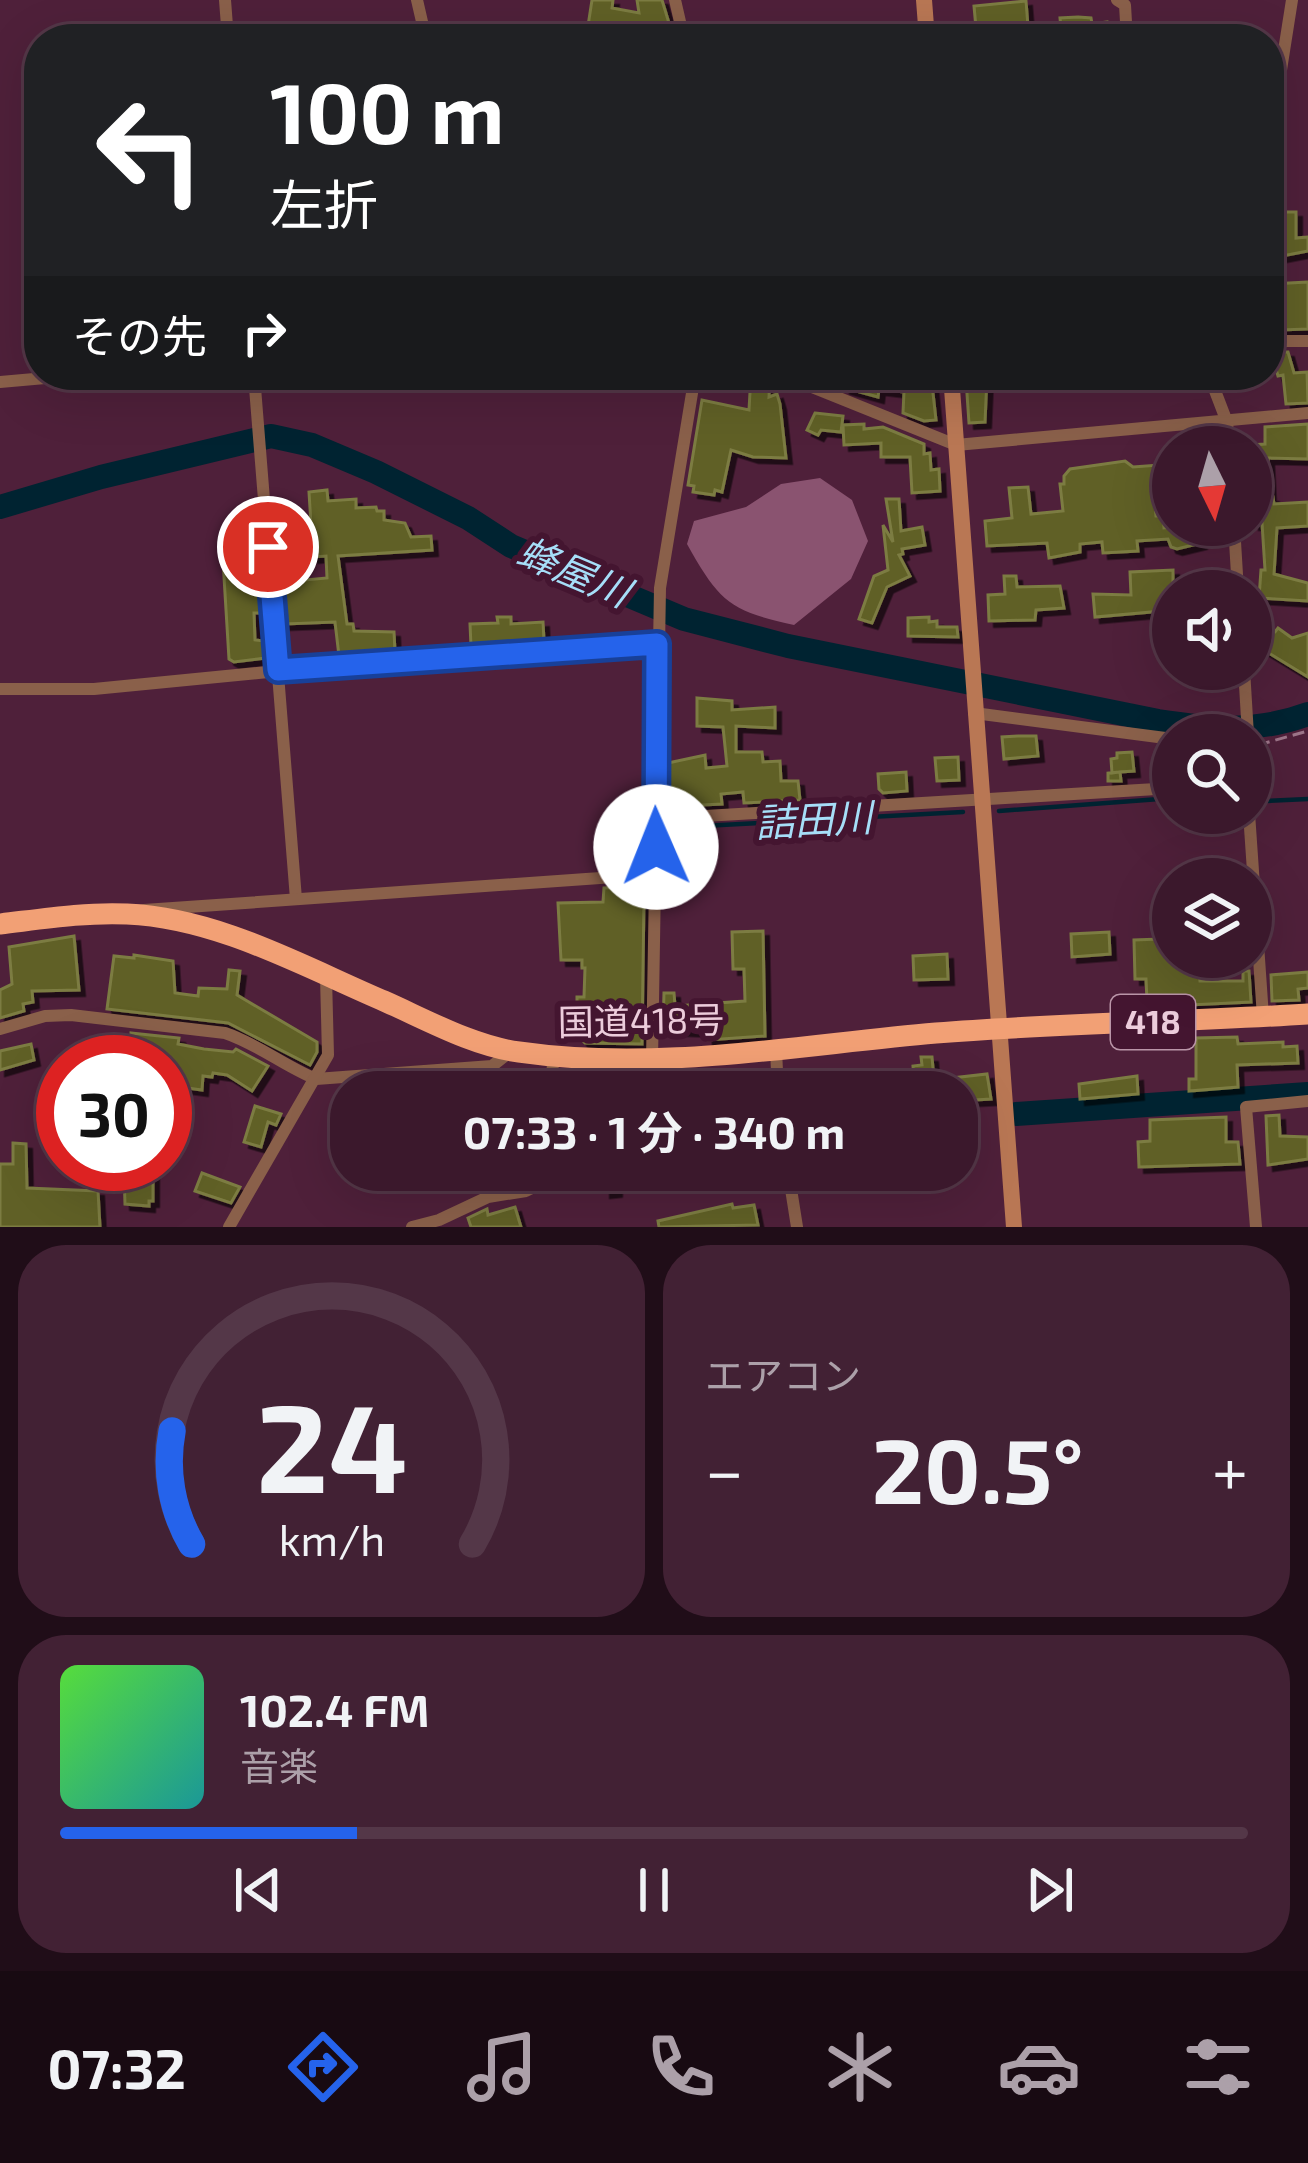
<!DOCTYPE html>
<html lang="ja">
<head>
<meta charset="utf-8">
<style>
	:root { --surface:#3b182c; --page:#422134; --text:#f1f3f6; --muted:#aca0a9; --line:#543748; --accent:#2563eb }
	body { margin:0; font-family:"Exo 2","Noto Sans JP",sans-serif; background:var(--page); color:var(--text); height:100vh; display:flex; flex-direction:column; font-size:45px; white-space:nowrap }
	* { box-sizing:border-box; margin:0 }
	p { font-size:39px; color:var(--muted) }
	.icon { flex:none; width:66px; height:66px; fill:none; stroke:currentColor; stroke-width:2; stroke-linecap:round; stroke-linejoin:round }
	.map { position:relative; height:1227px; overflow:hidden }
	.side { display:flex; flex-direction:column; gap:18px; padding:18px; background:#200d18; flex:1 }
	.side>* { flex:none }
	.banner { position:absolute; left:24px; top:24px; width:1260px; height:366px; border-radius:48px; box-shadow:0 12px 48px #0002,0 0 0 3px var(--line); background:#202124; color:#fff; overflow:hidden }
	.needle { width:78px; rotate:175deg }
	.tools { position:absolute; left:1152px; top:426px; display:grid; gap:24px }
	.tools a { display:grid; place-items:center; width:120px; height:120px; border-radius:50%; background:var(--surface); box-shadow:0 12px 48px #0002,0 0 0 3px var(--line); font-size:60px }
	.speed { position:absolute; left:36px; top:1035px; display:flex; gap:24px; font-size:60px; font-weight:700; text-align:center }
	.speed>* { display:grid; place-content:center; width:156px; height:156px; border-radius:50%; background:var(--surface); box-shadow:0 12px 48px #0002,0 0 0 3px var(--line); line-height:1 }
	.speed .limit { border:18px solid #d22; background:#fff; color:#111 }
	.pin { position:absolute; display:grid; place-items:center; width:102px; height:102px; color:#fff; margin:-51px; border:6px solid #fff; border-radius:50%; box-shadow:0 3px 12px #0007 }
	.me { position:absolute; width:132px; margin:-66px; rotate:359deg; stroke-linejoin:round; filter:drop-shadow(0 0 9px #0008) }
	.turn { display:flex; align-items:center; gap:42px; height:252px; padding:0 48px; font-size:54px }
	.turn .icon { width:156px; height:156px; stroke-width:2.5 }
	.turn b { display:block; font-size:84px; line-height:102px }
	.then { display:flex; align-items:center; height:114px; padding:0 48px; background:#0003; gap:24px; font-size:45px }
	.big { font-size:90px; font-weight:700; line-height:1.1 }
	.side .card { flex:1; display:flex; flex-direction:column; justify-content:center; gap:18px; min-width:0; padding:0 42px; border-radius:48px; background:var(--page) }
	.side .dial { align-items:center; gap:0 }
	.dial svg { height:312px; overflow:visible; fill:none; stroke:var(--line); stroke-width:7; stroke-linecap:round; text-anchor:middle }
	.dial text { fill:var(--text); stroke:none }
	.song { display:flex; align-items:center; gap:36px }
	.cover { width:144px; height:144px; border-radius:18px; background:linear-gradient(135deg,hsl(110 70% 55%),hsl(180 70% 35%)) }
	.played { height:12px; border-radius:6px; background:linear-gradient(90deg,var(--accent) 25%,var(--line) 25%) }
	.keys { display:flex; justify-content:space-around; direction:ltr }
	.heat { display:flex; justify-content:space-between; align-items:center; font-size:66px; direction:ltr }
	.side .tiles { flex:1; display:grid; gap:18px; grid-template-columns:1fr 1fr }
	.card:last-child { grid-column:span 2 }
	.trip { position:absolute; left:330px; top:1071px; width:648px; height:120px; border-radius:48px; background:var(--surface); box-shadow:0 12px 48px #0002,0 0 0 3px var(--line); font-weight:700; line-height:120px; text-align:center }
	.tab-bar { display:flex; height:192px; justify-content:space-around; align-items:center; background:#180a12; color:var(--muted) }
	.tab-bar .icon { width:84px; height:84px }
	.tab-bar .selected { color:var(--accent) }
	.tab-bar b { font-size:54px; color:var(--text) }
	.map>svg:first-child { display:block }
	.forest { fill:#8a5370 }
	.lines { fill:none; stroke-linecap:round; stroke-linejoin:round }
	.stream { stroke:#002331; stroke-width:4.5 }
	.river { stroke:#002331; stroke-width:24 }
	.building { fill:#606025; stroke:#7c7c42; stroke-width:3; filter:url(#shadow) }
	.path { stroke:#9c7589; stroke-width:3; stroke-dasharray:12 6; stroke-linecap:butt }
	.street { stroke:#8a604a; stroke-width:12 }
	.secondary { stroke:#b97754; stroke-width:16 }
	.highway { stroke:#f2a075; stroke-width:21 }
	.route-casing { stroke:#184099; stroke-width:30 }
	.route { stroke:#2563eb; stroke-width:21 }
	.labels { text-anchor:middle; stroke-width:12; stroke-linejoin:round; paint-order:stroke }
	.shield { fill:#441530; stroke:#ba95a8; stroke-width:3 }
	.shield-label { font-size:33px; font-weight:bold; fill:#ecccdb }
	.street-label { font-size:36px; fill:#ecccdb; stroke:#441530 }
	.water-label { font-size:39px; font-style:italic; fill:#a6def8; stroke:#441530 }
</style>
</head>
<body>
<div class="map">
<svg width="1308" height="1227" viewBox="0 0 1308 1227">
	<defs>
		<filter id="shadow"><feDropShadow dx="5.5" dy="5.5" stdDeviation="0" flood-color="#0009"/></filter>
	</defs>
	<rect width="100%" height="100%" fill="#4f203a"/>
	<path class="forest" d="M 820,478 L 852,500 L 868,541 L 851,579 L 794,625 C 729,611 719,601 687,544 L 694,521 L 746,507 L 781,484 Z"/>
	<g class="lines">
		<g class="stream">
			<polyline points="1267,801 1308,799"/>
			<polyline points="999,811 1173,798"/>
			<polyline points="665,828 963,812"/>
		</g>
		<g class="river">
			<path d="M 0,507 L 101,477 L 271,436 L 312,445 L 376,472 L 468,518 L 511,546 L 684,619 L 788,646 L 1158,721 C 1211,729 1257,733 1308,714"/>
			<polyline points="1016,1114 1308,1094"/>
		</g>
	</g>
	<g class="building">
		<polygon points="592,0 613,0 612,8 639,13 637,0 662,0 672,33 639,36 618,32 616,39 603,39 601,31 588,26"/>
		<polygon points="1026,1 1029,39 977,39 974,6"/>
		<polygon points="1078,17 1091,18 1092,24 1107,22 1109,39 1062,39 1060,18"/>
		<polygon points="1281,212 1296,212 1296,238 1308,237 1308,251 1277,257 1275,238 1269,238 1269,219 1276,219"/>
		<polygon points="1308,282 1308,329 1280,330 1279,300 1271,300 1271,284"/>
		<polygon points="1282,352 1288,352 1294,373 1307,372 1308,403 1286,404 1283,375 1278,376 1273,359 1282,356"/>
		<polygon points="751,375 770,375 769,397 777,394 780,404 786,458 753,457 731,450 722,492 715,490 714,495 693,492 694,486 688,485 702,400 749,410"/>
		<polygon points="847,375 931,375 936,420 924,421 903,413 904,392 879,389 878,397 845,388"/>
		<polygon points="987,377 985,422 969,423 966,379"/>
		<polygon points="815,413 843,416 841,432 821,430 818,435 807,430"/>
		<polygon points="864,424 864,429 883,427 924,444 924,454 930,453 931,470 939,469 940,491 912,493 910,457 881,457 881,443 844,445 843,425"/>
		<polygon points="1308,424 1308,459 1268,458 1270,497 1273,497 1274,504 1308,502 1308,526 1277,528 1274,574 1308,583 1308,601 1259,598 1261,570 1265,570 1262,523 1254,524 1251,445 1265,444 1265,427"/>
		<polygon points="1125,461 1133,467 1159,465 1160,473 1173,472 1173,491 1154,493 1156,516 1163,516 1164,528 1199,525 1201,543 1177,549 1171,547 1168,539 1137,541 1138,551 1103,553 1102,542 1080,544 1080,552 1049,558 1047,543 987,546 985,521 1012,518 1009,488 1028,487 1031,514 1063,511 1060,484 1064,484 1064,476 1070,469"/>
		<polygon points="327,490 328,501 356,499 356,508 376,507 377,511 384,511 384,520 405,523 411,537 431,536 432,550 338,556 347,624 353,624 354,631 394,632 395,652 339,656 335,622 285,624 283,582 327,578 326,556 313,557 309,492"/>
		<polygon points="886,499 899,499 901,531 922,527 925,545 902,549 903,554 899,555 910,576 887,587 872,623 859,619 874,576 888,570 883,525 893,542"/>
		<polygon points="257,542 263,613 254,613 255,640 265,641 266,658 234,662 229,659 222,544"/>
		<polygon points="1173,570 1173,614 1163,615 1163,611 1095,617 1093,594 1131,595 1130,572"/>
		<polygon points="1004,576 1016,576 1017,587 1060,586 1064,608 1036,610 1035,620 989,621 988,595 1005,594"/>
		<polygon points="497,617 511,617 511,624 543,622 544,641 471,646 470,624 498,623"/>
		<polygon points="929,617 929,622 937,621 937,627 957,627 958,637 908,636 908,618"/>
		<polygon points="1278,628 1292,638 1308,633 1308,677 1259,647 1267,631 1275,632"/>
		<polygon points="697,698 732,701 732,710 775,707 775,728 736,726 736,752 762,752 763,762 780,761 781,781 798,781 800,800 744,803 743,792 721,794 722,804 682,806 682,801 667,801 668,763 705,755 706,768 727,766 723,727 697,726"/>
		<polygon points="1018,736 1036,736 1038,756 1004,759 1002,737"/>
		<polygon points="1132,752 1134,771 1120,772 1121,781 1108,781 1108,773 1119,772 1112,773 1111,759 1117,758 1117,753"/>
		<polygon points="958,757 959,780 937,781 935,758"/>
		<polygon points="906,772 907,791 883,793 879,789 878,774"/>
		<polygon points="630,887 630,897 644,897 642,1044 585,1043 582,1040 581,1014 577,1014 577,997 584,997 585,968 582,968 582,960 561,960 558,903 603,902 604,888"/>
		<polygon points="763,931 765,1036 708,1040 707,1031 663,1029 664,993 674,993 675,1006 745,1001 744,969 733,969 732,932"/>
		<polygon points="1109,932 1110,954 1072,957 1071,934"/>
		<polygon points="74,936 79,990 32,991 33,1002 23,1004 24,1011 0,1018 0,990 12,984 9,947"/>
		<polygon points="1160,939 1160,946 1173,945 1173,957 1198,957 1200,981 1243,981 1243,971 1249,971 1251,1002 1189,1005 1189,1000 1147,1001 1146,979 1135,979 1134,940"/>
		<polygon points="947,954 948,979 914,980 913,956"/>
		<polygon points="134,955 173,961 175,993 198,996 199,988 227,989 229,970 240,971 237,995 317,1042 317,1052 310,1065 228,1023 107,1009 114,956 134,958"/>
		<polygon points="1308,972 1308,988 1298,989 1299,1000 1272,1001 1271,975"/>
		<polygon points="131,1033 179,1038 178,1044 204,1049 233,1052 236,1049 268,1066 252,1091 227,1075 213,1073 212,1077 203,1076 202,1090 165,1085 165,1062 75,1061 79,1046 130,1051"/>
		<polygon points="1237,1037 1238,1044 1283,1042 1283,1047 1297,1046 1298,1063 1237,1065 1238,1087 1189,1091 1189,1079 1196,1079 1196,1038"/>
		<polygon points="31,1044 34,1060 0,1070 0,1051"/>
		<polygon points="921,1057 932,1057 934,1080 987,1074 991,1099 957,1101 957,1092 886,1092 885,1082 914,1079 913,1066 922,1065"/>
		<polygon points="1137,1076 1138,1094 1080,1099 1079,1084"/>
		<polygon points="255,1106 281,1114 276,1125 268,1122 261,1147 244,1142"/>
		<polygon points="1279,1115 1280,1136 1308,1137 1308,1159 1268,1165 1266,1116"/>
		<polygon points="1226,1117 1226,1142 1238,1142 1240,1164 1139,1167 1138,1142 1150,1141 1150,1120"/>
		<polygon points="13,1143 26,1144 27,1188 98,1191 100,1227 0,1227 0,1164 13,1164"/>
		<polygon points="557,1170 616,1170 616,1191 605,1192 605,1182 580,1183 556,1175"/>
		<polygon points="725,1170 778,1170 779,1184 725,1186"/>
		<polygon points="124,1172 153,1172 153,1201 149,1201 149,1206 125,1204"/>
		<polygon points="202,1173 240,1187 231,1203 195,1191"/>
		<polygon points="732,1204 733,1208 754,1205 758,1225 659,1227 658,1221"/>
		<polygon points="515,1207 521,1227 471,1227 468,1218 487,1209 488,1215"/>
	</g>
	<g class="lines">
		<polyline class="path" points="1258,745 1308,731"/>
		<g class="street">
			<polyline points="225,0 228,39"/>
			<polyline points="417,0 426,39"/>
			<polyline points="675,0 684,39"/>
			<polyline points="1117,0 1125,5 1127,39"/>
			<polyline points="1269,146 1292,0"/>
			<polyline points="1269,341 1308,341"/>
			<polyline points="254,375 296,899"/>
			<polyline points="782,375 956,445 1308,413"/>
			<polyline points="1209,375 1227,422 1229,447"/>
			<polyline points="0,382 79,375"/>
			<polyline points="1234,525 1238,591"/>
			<polyline points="1244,669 1248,735"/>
			<polyline points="0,689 94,689 278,671 657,644"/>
			<polyline points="974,713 1173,739"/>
			<polyline points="1249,813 1263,1017"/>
			<polyline points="654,819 1173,788"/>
			<polyline points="144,910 657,874"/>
			<path d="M 0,1029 L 45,1016 L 71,1015 L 225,1033 C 258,1044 284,1066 316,1079 L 492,1066 L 511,1051"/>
			<polyline points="776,1050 778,1092"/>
			<polyline points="652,1060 660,588 695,375"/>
			<polyline points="552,1092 553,1057"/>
			<polyline points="788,1170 797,1227"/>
			<polyline points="229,1227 328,1055 326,977"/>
			<polyline points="412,1227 439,1220 488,1197 526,1191 540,1184 547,1170"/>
			<polyline points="1256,1227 1246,1107 1308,1101"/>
		</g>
		<g class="secondary">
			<polyline points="924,0 927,39"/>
			<polyline points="951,375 1014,1227"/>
		</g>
		<path class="highway" d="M 0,924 C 42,919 85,912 127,914 C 218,918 302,966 384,1001 C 427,1020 473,1046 519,1052 C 658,1072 797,1045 936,1033 C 1060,1023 1184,1022 1308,1014"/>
	</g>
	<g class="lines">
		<g class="route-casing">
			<polyline id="route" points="268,547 278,670 657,644 656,847"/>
		</g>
		<use href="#route" class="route"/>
	</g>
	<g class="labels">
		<rect class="shield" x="1111" y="995" width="84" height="54" rx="9"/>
		<g class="shield-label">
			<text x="1153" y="1034">418</text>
		</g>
		<g class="street-label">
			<text transform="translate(641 1021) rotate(-1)" y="13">国道418号</text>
		</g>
		<g class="water-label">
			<text transform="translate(574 572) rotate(23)" y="14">蜂屋川</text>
			<text transform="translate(814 820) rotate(-3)" y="14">詰田川</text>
		</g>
	</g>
</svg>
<div class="tools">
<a><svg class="needle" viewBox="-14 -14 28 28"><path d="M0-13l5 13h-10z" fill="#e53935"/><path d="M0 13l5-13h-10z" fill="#aca0a9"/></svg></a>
<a><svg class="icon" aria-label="sound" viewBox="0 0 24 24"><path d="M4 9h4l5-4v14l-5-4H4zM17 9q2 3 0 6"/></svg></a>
<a><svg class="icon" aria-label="search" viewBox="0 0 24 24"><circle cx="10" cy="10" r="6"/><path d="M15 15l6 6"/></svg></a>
<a><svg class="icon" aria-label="layers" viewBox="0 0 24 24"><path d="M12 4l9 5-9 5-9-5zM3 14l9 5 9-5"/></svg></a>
</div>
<div class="speed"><div class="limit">30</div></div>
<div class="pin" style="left:268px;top:547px;background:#d93025"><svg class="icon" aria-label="arrive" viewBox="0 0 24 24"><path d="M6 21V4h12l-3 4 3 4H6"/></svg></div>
<svg class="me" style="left:656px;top:847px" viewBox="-20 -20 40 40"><circle r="19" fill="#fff"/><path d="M0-13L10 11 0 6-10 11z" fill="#2563eb"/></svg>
<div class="trip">07:33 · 1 分 · 340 m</div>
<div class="banner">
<div class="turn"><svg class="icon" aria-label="left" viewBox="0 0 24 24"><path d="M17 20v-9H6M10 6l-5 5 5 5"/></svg><div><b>100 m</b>左折</div></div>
<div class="then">その先<svg class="icon" aria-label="right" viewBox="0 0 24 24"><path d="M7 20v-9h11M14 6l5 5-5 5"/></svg></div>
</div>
</div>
<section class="side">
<div class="tiles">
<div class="card dial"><svg viewBox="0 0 100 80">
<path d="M14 69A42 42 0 1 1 86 69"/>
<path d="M14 69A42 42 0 0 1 9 40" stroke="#2563eb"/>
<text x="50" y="56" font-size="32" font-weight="700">24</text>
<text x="50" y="72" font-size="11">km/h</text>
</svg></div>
<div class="card"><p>エアコン</p>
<div class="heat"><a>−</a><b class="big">20.5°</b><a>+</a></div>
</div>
<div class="card">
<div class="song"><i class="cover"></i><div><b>102.4 FM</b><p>音楽</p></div></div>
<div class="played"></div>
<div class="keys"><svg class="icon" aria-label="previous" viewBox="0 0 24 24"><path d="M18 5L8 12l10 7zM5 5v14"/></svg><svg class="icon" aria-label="pause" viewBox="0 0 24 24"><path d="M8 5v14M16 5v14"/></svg><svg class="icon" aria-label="next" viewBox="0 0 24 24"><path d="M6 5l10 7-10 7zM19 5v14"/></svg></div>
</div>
</div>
</section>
<nav class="tab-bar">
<b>07:32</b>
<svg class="icon selected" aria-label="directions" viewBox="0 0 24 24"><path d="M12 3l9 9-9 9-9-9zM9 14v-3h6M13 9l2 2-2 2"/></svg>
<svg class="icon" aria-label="music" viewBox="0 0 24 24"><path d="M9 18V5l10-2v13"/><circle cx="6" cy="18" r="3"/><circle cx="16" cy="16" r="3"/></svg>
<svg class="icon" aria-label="phone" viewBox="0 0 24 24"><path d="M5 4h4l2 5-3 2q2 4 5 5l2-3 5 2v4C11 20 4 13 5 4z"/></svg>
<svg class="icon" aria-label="climate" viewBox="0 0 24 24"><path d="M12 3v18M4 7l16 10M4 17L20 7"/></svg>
<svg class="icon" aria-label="car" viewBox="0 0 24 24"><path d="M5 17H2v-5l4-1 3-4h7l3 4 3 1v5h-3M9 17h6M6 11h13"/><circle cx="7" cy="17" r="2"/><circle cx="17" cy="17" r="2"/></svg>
<svg class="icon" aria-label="filters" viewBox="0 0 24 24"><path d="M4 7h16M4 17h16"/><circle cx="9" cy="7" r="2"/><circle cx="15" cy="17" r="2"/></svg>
</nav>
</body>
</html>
